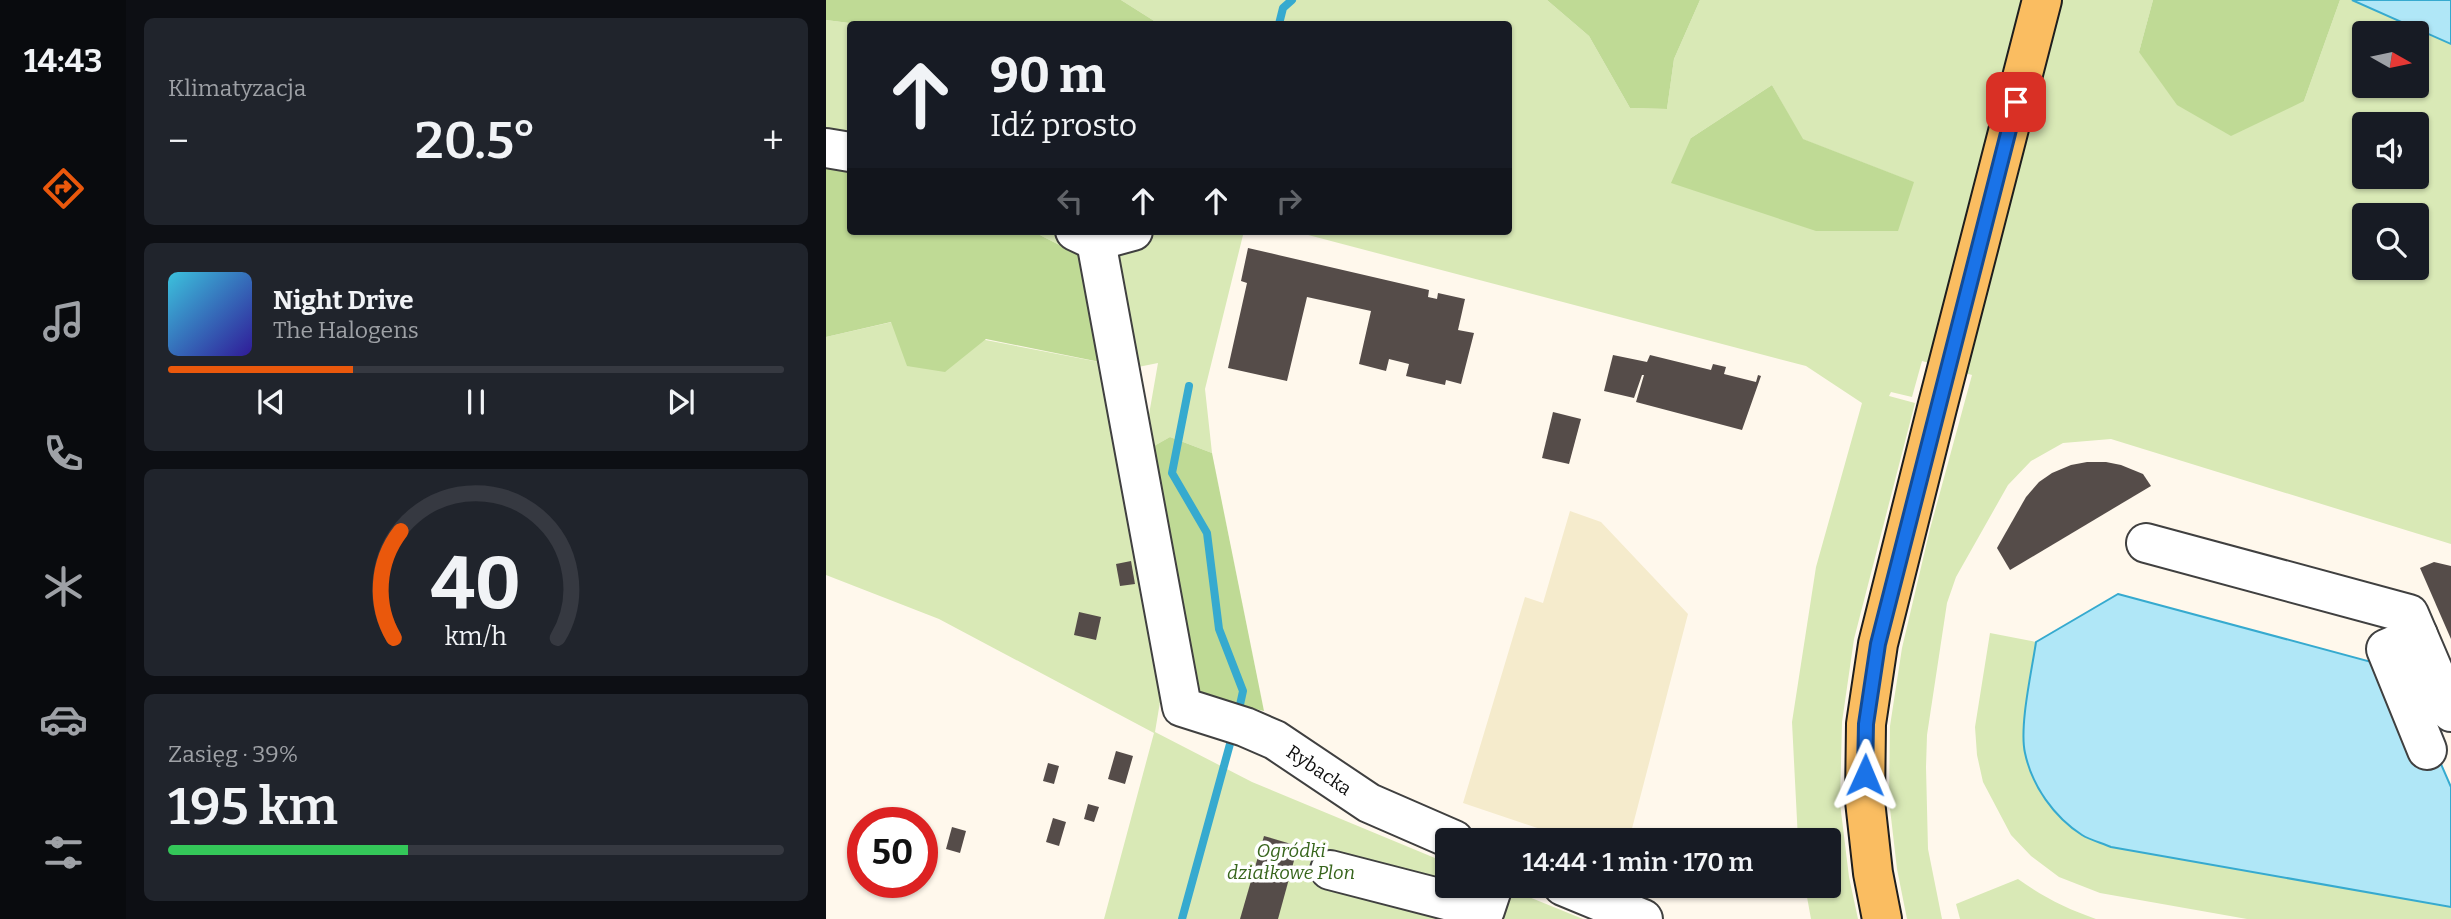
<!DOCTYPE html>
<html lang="pl">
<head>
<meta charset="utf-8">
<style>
	:root { --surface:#171b24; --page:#20242c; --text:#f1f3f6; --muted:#9ea1a6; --line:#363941; --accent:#ea580c }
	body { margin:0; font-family:Bitter,serif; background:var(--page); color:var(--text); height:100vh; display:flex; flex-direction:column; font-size:26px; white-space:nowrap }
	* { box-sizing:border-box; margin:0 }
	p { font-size:23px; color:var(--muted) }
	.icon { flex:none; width:38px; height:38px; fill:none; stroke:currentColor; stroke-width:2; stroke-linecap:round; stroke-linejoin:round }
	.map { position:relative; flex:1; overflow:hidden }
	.panel { display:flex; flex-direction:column; gap:18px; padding:18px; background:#0d0f14; width:700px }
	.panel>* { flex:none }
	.banner { position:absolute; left:21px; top:21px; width:665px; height:214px; border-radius:7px; box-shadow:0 2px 5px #0004; background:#171b24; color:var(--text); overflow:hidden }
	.needle { width:46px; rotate:99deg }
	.controls { position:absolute; left:1526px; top:21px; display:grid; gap:14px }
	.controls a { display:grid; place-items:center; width:77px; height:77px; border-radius:7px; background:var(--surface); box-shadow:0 2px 5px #0004; font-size:35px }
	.speed { position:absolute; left:21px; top:807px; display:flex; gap:14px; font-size:35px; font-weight:700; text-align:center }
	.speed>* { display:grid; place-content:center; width:91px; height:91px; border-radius:50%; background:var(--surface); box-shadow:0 2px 5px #0004; line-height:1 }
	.speed .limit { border:10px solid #d22; background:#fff; color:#111 }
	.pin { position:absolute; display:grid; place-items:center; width:60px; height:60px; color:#fff; margin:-30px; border-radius:14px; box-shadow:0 4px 10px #0006 }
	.me { position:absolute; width:77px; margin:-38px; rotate:1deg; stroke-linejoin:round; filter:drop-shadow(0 0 5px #0008) }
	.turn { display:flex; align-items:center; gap:24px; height:147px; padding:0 28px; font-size:32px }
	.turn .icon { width:91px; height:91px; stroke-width:2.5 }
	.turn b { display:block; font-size:49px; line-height:60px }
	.lanes { display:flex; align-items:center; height:66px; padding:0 28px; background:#0003; justify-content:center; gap:35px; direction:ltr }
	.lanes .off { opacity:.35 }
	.big { font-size:52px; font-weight:600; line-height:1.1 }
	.panel .widget { flex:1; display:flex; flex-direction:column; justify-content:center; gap:10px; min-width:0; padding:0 24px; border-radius:10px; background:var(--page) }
	.panel .dial { align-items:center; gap:0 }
	.dial svg { height:182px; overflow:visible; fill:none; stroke:var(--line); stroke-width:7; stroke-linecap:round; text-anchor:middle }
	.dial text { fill:var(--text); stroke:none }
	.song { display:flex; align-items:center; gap:21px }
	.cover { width:84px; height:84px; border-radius:10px; background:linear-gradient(135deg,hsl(190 70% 55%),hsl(250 70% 35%)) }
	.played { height:7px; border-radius:4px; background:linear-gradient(90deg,var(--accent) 30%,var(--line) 30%) }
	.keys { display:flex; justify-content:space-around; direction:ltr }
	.heat { display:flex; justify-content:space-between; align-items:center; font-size:38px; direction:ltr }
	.charge { height:10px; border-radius:5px; background:linear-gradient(90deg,#34c759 39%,var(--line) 0) }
	.trip { position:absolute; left:609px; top:828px; width:406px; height:70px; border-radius:7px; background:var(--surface); box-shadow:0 2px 5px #0004; font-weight:600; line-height:70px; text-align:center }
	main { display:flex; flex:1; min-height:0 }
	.tab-bar { display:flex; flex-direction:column; width:126px; justify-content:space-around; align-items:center; background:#090b0e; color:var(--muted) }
	.tab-bar .icon { width:49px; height:49px }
	.tab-bar .current { color:var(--accent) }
	.tab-bar b { font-size:32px; color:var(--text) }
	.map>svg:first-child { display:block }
	.farmland { fill:#f5ebcc }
	.green { fill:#d9e9b6; fill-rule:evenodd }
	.forest { fill:#bfda95 }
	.water { fill:#b0e7f7; stroke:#36aacf; stroke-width:2 }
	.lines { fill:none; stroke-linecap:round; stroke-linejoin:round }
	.stream { stroke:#36aacf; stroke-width:8 }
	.building { fill:#554c49 }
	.minor-casing { stroke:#404040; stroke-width:42 }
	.major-casing { stroke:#1e1e1e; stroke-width:42 }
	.minor { stroke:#fff; stroke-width:38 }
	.major { stroke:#fabd61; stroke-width:38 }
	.route-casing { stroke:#114b97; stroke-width:18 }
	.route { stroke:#1a73e8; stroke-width:12 }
	.labels { text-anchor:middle; stroke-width:7; stroke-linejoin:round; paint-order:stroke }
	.street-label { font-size:19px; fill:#0d0d0d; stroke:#fff }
	.park-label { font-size:19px; font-style:italic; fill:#37651c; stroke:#fff }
</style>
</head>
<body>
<main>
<nav class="tab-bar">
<b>14:43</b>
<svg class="icon current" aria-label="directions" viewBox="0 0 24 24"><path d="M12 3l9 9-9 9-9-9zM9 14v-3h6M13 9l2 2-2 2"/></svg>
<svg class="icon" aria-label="music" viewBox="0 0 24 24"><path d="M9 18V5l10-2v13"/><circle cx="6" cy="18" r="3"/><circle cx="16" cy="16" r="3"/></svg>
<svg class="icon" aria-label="phone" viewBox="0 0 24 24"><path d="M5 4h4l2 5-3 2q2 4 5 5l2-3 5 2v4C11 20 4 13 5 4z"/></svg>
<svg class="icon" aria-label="climate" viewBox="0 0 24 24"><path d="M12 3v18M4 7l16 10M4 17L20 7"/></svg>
<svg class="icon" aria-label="car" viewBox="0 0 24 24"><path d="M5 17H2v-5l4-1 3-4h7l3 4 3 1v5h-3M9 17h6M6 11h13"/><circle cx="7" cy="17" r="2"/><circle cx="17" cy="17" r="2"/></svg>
<svg class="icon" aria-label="filters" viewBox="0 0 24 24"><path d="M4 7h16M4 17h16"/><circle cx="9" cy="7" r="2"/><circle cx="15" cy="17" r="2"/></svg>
</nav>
<section class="panel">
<div class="widget"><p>Klimatyzacja</p>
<div class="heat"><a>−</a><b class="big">20.5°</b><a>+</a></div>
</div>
<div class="widget">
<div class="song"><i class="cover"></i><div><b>Night Drive</b><p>The Halogens</p></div></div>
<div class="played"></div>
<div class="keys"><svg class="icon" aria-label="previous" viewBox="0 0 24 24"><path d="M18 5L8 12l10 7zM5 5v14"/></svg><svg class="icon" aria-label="pause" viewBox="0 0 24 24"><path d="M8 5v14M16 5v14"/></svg><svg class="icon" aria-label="next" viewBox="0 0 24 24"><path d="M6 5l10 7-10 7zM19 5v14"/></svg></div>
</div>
<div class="widget dial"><svg viewBox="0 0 100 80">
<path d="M14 69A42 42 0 1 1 86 69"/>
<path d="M14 69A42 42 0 0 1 17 22" stroke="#ea580c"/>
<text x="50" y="56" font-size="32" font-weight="700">40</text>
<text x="50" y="72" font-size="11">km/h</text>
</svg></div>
<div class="widget"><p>Zasięg · 39%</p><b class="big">195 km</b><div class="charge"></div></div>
</section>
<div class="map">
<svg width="1625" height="919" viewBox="0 0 1625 919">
	<rect width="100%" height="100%" fill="#fff8ec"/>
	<polygon class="farmland" points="744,511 775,522 862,614 803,840 747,840 637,803 699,597 717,603"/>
	<g class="green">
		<path d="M 295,0 L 721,0 L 763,36 L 804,108 L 841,109 L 848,59 L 874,0 L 1327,0 L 1313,52 L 1478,101 L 1514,0 L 1526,0 L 1625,44 L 1625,544 L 1285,439 L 1237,443 L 1205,461 L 1182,485 L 1130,577 L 1121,603 L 1101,735 L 1100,767 L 1102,849 L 1116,919 L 1081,919 L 1071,869 L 1063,800 L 1064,726 L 1076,648 L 1104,529 L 1146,375 L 1096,361 L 1086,397 L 1065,392 L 1063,396 L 1089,403 L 1028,639 L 1016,722 L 1014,803 L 1023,877 L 1032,919 L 985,919 L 979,886 L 1003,886 L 1003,840 L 972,840 L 966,722 L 990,567 L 1036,403 L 980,366 L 467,231 L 682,231 L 682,24 L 333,24 ZM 1538,33 L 1591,33 L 1591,86 L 1538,86 ZM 946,85 L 976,139 L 1087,182 L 865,138 ZM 1538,124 L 1591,124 L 1591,177 L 1538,177 ZM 1538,215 L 1591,215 L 1591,268 L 1538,268 Z"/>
		<polygon points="0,20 31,24 24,24 24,167 0,163"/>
		<polygon points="206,231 418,231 379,389 386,453 344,437 319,451 318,443 332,363 302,369 338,678 329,732 426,782 621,863 621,886 676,886 757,919 278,919 328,733 113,619 0,575 0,337 66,322 273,362 255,256"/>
		<path d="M 1164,633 L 1210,642 C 1206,670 1193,726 1199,753 C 1206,786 1228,817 1256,835 C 1264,840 1276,843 1285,847 L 1625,907 L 1625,919 L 1421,919 L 1274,893 L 1233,877 L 1205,856 L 1185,835 L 1157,782 L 1151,755 L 1149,727 Z"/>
		<path d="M 1192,879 C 1217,897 1241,909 1270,919 L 1134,919 L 1130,904 Z"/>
	</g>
	<g class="forest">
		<polygon points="0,0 295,0 333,24 31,24 0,20"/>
		<polygon points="721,0 874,0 848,59 841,109 804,108 763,36"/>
		<polygon points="1327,0 1514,0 1478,101 1405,136 1351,105 1313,52"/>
		<polygon points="946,85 977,139 1088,182 1072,231 990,231 845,183 865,138"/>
		<polygon points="0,163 24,167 24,231 206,231 255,256 274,362 160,339 119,372 81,366 65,322 0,337"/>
		<polygon points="344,437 386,453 438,711 385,699 368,686 319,451"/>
	</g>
	<g class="water">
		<polygon points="1526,0 1625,0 1625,44"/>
		<path d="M 1292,594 L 1553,664 L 1608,748 L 1625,787 L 1625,907 L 1285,847 C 1276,843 1264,840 1256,835 C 1228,817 1206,786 1199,753 C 1193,726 1206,670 1210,642 Z"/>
	</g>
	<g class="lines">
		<g class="stream">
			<polyline points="453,24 457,8 466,0"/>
			<polyline points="363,386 346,473 381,533 393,629 417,691 412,714"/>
			<polyline points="356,919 407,733"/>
		</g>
	</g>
	<g class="building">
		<polygon points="422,248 603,290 602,297 611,299 612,293 639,299 632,330 648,333 635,384 620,380 619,385 580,376 583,364 563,359 560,371 533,364 545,311 481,297 461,381 402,368 421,283 415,281"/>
		<polygon points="787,355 821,362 824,355 885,370 887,364 900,367 898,374 930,382 932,375 935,376 916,430 810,402 818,375 816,375 808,398 778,391"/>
		<polygon points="727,412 755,419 743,464 716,458"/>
		<polygon points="1261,462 1280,462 1295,465 1317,474 1325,486 1184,570 1171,548 1200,497 1213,482 1226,473 1245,465"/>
		<polygon points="305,561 309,584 294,586 290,564"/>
		<polygon points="1608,562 1625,566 1625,639 1594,568"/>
		<polygon points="253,612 275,617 270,640 248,635"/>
		<polygon points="290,751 307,756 299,784 282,779"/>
		<polygon points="222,763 233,766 228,784 217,781"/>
		<polygon points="262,804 273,807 268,822 258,819"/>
		<polygon points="227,818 240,822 233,846 220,842"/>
		<polygon points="126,827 140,831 134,853 120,849"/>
		<polygon points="438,836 472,846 452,919 414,919"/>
	</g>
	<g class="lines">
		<g class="minor-casing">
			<g id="minor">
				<polyline points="0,148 24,152"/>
				<polyline points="249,231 270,241 307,231"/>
				<path id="s1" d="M 270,241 L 356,707 L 419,727 L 449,740 L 543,803 L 628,840"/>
				<polyline points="1320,543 1583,614 1625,712"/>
				<polyline points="1592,635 1560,649 1601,750"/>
				<polyline points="504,870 659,910 667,886"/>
				<polyline points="737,886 817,919"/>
			</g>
		</g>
		<g class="major-casing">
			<polyline id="major" points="1056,919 1047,873 1039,801 1040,724 1052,644 1111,408 1216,0"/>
		</g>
		<use href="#minor" class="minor"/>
		<use href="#major" class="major"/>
	</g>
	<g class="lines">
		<g class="route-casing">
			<polyline id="route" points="1039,775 1040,724 1052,644 1190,102"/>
		</g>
		<use href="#route" class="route"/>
	</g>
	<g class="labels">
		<g class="street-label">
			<text dy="7" stroke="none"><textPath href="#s1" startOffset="626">Rybacka</textPath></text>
		</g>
		<g class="park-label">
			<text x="465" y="857">Ogródki<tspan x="465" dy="22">działkowe Plon</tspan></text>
		</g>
	</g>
</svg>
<div class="controls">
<a><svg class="needle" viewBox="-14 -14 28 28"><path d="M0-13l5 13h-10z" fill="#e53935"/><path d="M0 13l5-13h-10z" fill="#9ea1a6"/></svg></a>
<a><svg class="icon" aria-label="sound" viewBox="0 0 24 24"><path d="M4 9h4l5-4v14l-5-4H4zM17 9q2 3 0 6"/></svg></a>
<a><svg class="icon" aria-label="search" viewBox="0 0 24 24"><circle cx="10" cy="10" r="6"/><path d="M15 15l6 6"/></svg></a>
</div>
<div class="speed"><div class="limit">50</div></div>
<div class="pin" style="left:1190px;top:102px;background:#d93025"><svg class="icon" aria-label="arrive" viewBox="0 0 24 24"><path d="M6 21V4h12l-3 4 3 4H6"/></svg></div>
<svg class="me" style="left:1039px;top:775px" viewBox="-20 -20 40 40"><path d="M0-17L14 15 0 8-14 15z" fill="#1a73e8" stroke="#fff" stroke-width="4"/></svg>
<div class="trip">14:44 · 1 min · 170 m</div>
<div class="banner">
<div class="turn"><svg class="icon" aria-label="ahead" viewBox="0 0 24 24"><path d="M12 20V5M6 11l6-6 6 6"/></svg><div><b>90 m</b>Idź prosto</div></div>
<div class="lanes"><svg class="icon off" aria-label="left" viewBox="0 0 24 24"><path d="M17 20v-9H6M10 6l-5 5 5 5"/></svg><svg class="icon" aria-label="ahead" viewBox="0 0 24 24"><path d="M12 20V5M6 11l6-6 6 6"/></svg><svg class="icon" aria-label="ahead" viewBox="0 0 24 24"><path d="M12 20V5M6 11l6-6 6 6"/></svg><svg class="icon off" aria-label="right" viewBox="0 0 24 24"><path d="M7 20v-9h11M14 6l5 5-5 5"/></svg></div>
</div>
</div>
</main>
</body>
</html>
